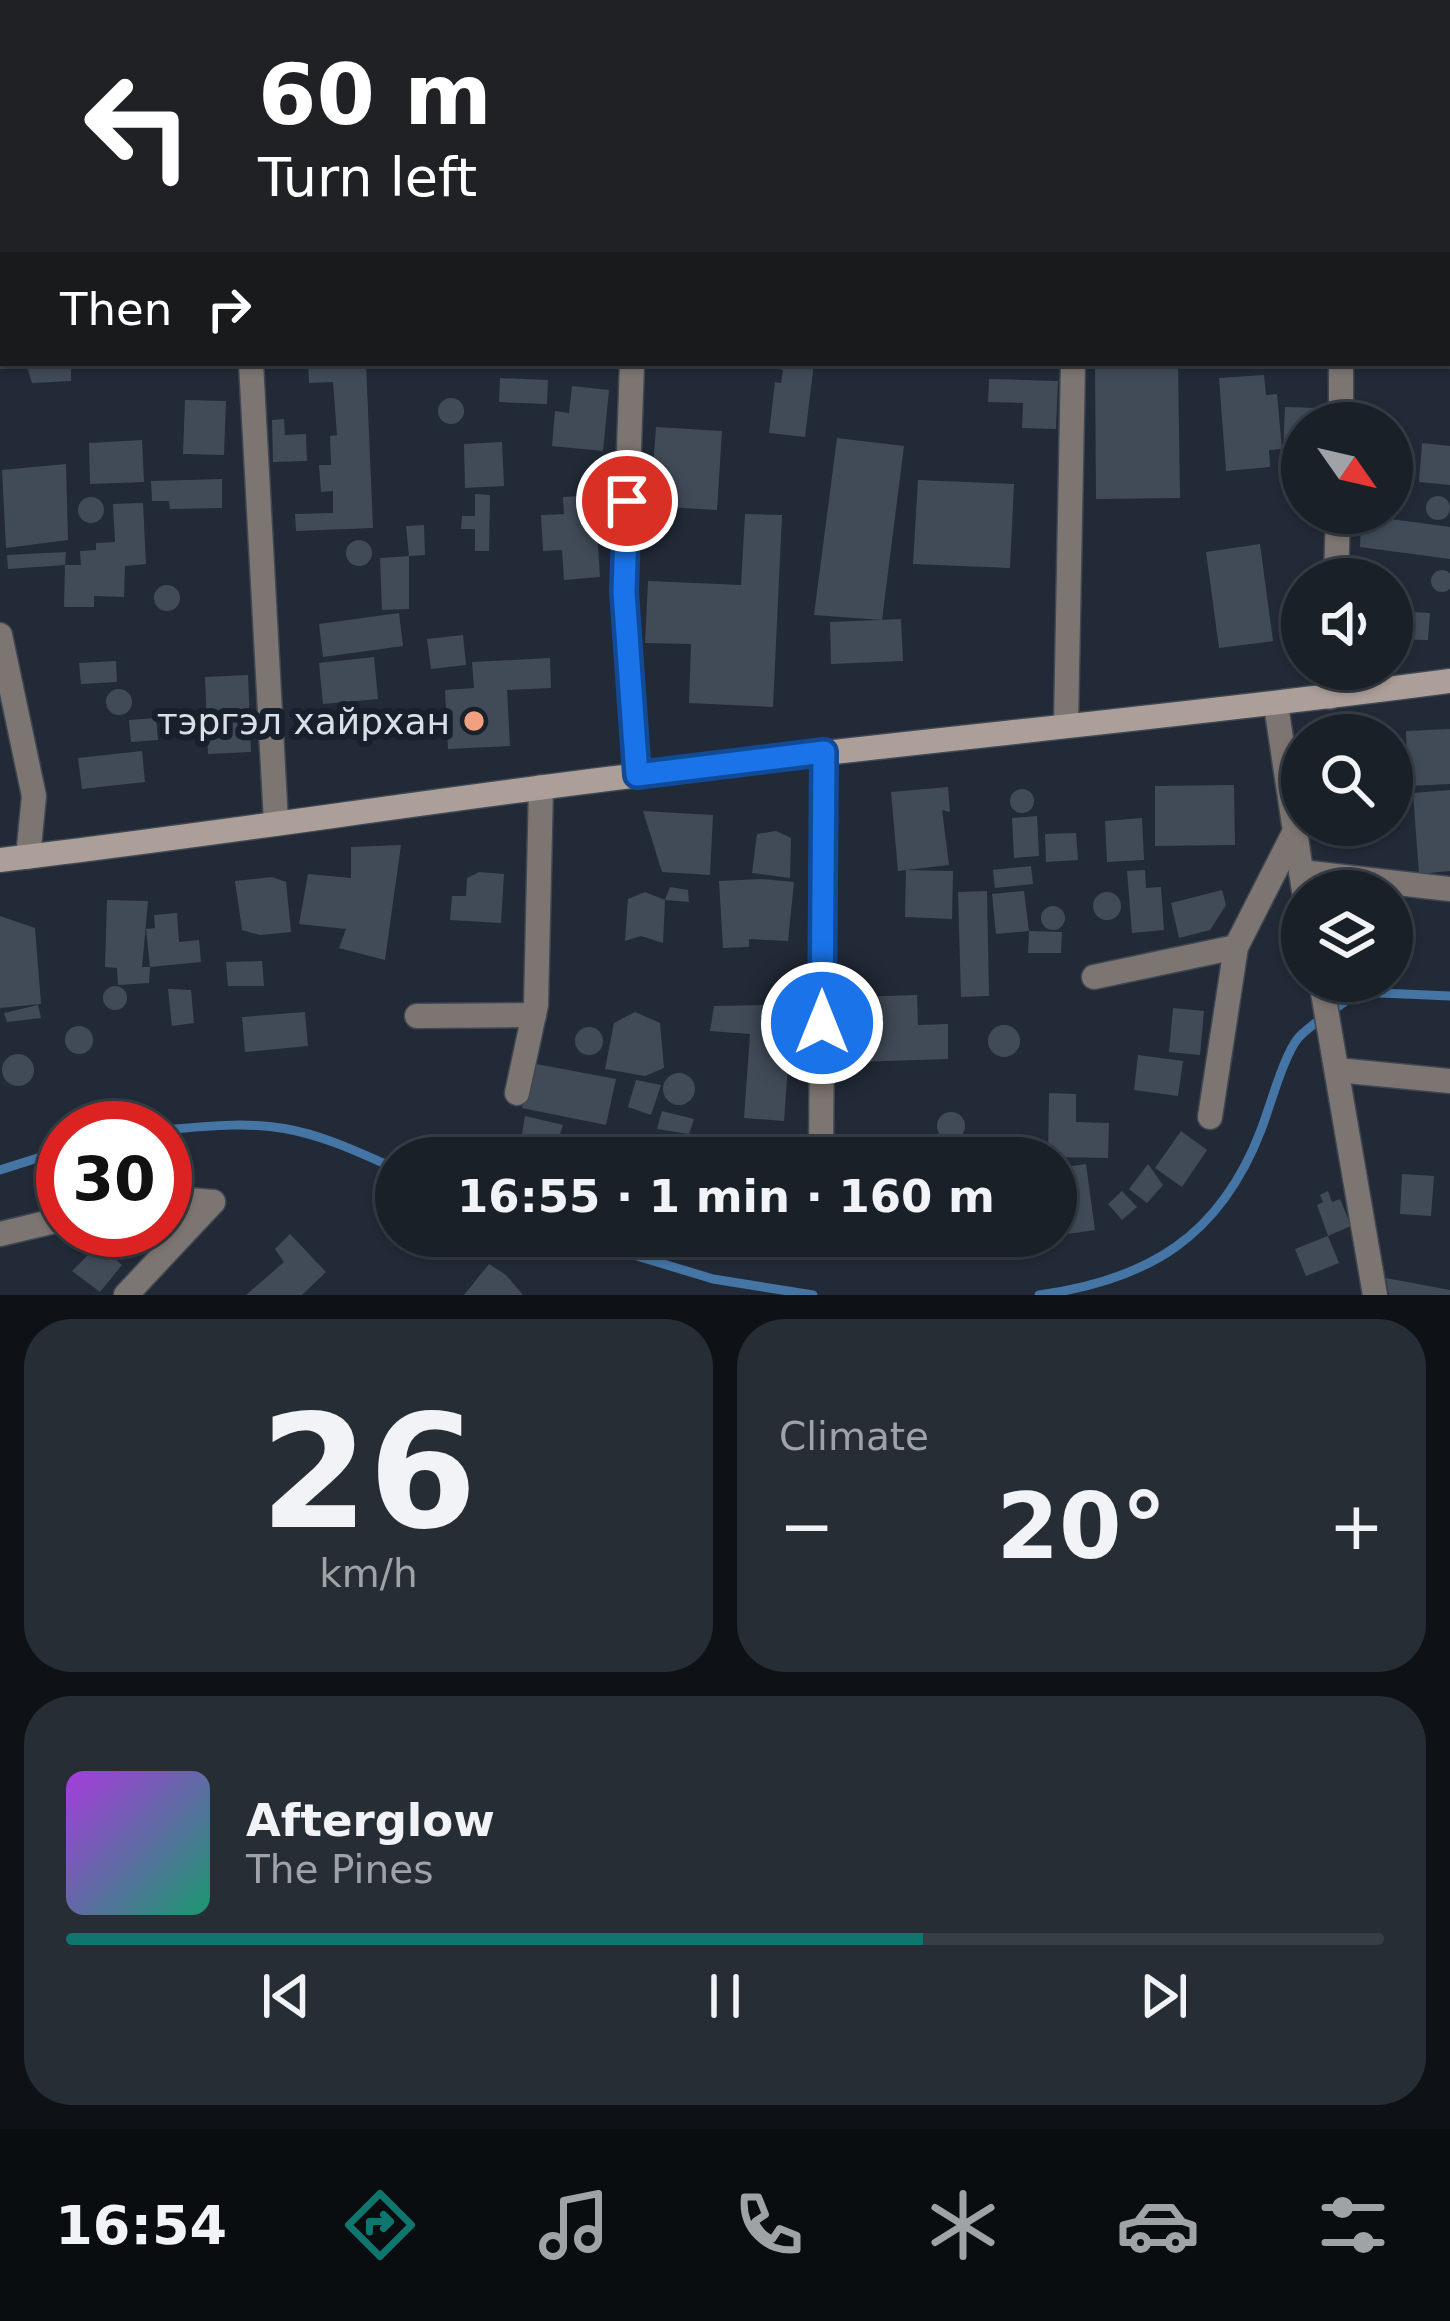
<!DOCTYPE html>
<html lang="en">
<head>
<meta charset="utf-8">
<style>
	:root { --surface:#192028; --page:#262d34; --text:#f1f3f6; --muted:#9fa3a8; --line:#373e45; --accent:#0f766e }
	body { margin:0; font-family:"DejaVu Sans",sans-serif; background:var(--page); color:var(--text); height:100vh; display:flex; flex-direction:column; font-size:45px; white-space:nowrap }
	* { box-sizing:border-box; margin:0 }
	p { font-size:39px; color:var(--muted) }
	.icon { flex:none; width:66px; height:66px; fill:none; stroke:currentColor; stroke-width:2; stroke-linecap:round; stroke-linejoin:round }
	.map { position:relative; height:1295px; overflow:hidden }
	.sheet { display:flex; flex-direction:column; gap:24px; padding:24px; background:#0e1216; flex:1 }
	.sheet>* { flex:none }
	.hud { position:absolute; left:0px; top:0px; width:1452px; height:366px; box-shadow:0 3px 9px #0004,0 0 0 3px var(--line); background:#202124; color:#fff; overflow:hidden }
	.needle { width:78px; rotate:124deg }
	.buttons { position:absolute; left:1281px; top:402px; display:grid; gap:24px }
	.buttons a { display:grid; place-items:center; width:132px; height:132px; border-radius:50%; background:var(--surface); box-shadow:0 3px 9px #0004,0 0 0 3px var(--line); font-size:60px }
	.speed { position:absolute; left:36px; top:1101px; display:flex; gap:24px; font-size:60px; font-weight:700; text-align:center }
	.speed>* { display:grid; place-content:center; width:156px; height:156px; border-radius:50%; background:var(--surface); box-shadow:0 3px 9px #0004,0 0 0 3px var(--line); line-height:1 }
	.speed .limit { border:18px solid #d22; background:#fff; color:#111 }
	.pin { position:absolute; display:grid; place-items:center; width:102px; height:102px; color:#fff; margin:-51px; border:6px solid #fff; border-radius:50%; box-shadow:0 3px 12px #0007 }
	.me { position:absolute; width:132px; margin:-66px; rotate:0deg; stroke-linejoin:round; filter:drop-shadow(0 0 9px #0008) }
	.turn { display:flex; align-items:center; gap:42px; height:252px; padding:0 60px; font-size:54px }
	.turn .icon { width:156px; height:156px; stroke-width:2.5 }
	.turn b { display:block; font-size:84px; line-height:102px }
	.then { display:flex; align-items:center; height:114px; padding:0 60px; background:#0003; gap:24px; font-size:45px }
	.big { font-size:90px; font-weight:700; line-height:1.1 }
	.sheet .card { flex:1; display:flex; flex-direction:column; justify-content:center; gap:18px; min-width:0; padding:0 42px; border-radius:48px; background:var(--page) }
	.sheet .dial { align-items:center; gap:0 }
	.dial b { font-size:156px; line-height:1 }
	.song { display:flex; align-items:center; gap:36px }
	.cover { width:144px; height:144px; border-radius:18px; background:linear-gradient(135deg,hsl(280 70% 55%),hsl(160 70% 35%)) }
	.played { height:12px; border-radius:6px; background:linear-gradient(90deg,var(--accent) 65%,var(--line) 65%) }
	.keys { display:flex; justify-content:space-around; direction:ltr }
	.heat { display:flex; justify-content:space-between; align-items:center; font-size:66px; direction:ltr }
	.sheet .tiles { flex:1; display:grid; gap:24px; grid-template-columns:1fr 1fr }
	.card:last-child { grid-column:span 2 }
	.trip { position:absolute; left:375px; top:1137px; width:702px; height:120px; border-radius:60px; background:var(--surface); box-shadow:0 3px 9px #0004,0 0 0 3px var(--line); font-weight:700; line-height:120px; text-align:center }
	.menu { display:flex; height:192px; justify-content:space-around; align-items:center; background:#0a0d10; color:var(--muted) }
	.menu .icon { width:84px; height:84px }
	.menu .selected { color:var(--accent) }
	.menu b { font-size:54px; color:var(--text) }
	.map>svg:first-child { display:block }
	.lines { fill:none; stroke-linecap:round; stroke-linejoin:round }
	.stream { stroke:#4475a5; stroke-width:9 }
	.building { fill:#414b57 }
	.minor-casing { stroke:#3e4752; stroke-width:27 }
	.secondary-casing { stroke:#3e4752; stroke-width:27 }
	.minor { stroke:#7d7571; stroke-width:24 }
	.secondary { stroke:#ac9f9a; stroke-width:24 }
	.route-casing { stroke:#114b97; stroke-width:30 }
	.route { stroke:#1a73e8; stroke-width:21 }
	.poi-dot { fill:#f2a080; stroke:#17202b; stroke-width:4.5 }
	.labels { text-anchor:middle; stroke-width:12; stroke-linejoin:round; paint-order:stroke }
	.poi-label { font-size:36px; fill:#d9dfe7; stroke:#17202b; text-anchor:end }
</style>
</head>
<body>
<div class="map">
<svg width="1450" height="1295" viewBox="0 0 1450 1295">
	<rect width="100%" height="100%" fill="#212a36"/>
	<g class="lines">
		<g class="stream">
			<path d="M 165,1130 C 272,1119 299,1124 396,1169"/>
			<polyline points="0,1170 63,1150"/>
			<polyline points="571,1236 713,1279 813,1295"/>
			<path d="M 1039,1295 C 1148,1280 1220,1237 1261,1130 C 1270,1107 1284,1054 1299,1037 C 1316,1020 1339,1007 1358,992 L 1450,996"/>
		</g>
	</g>
	<g class="building">
		<polygon points="308,363 366,363 373,528 296,531 295,514 333,513 333,491 321,492 319,465 331,465 330,436 337,435 333,382 309,383"/>
		<polygon points="754,363 814,363 805,437 769,433 775,382 781,383 783,370"/>
		<polygon points="1095,363 1178,363 1180,498 1096,499"/>
		<polygon points="71,365 71,381 32,383 27,367"/>
		<polygon points="1264,375 1266,395 1277,394 1282,449 1269,450 1270,467 1226,471 1219,378"/>
		<polygon points="500,378 548,380 547,404 499,402"/>
		<polygon points="989,379 1058,381 1056,429 1022,428 1023,403 988,402"/>
		<polygon points="572,386 609,390 603,451 552,446 555,411 569,413"/>
		<circle cx="451" cy="411" r="13"/>
		<polygon points="185,400 226,401 224,455 183,454"/>
		<polygon points="1285,407 1319,408 1319,423 1302,423 1302,478 1282,477"/>
		<polygon points="284,419 285,435 306,434 307,461 273,462 272,420"/>
		<polygon points="656,427 722,431 717,510 650,506"/>
		<polygon points="837,438 904,446 882,620 814,615"/>
		<polygon points="142,440 144,482 90,484 89,443"/>
		<polygon points="502,442 504,486 465,488 464,444"/>
		<polygon points="1422,443 1450,446 1450,485 1419,482"/>
		<polygon points="66,464 68,540 6,548 2,470"/>
		<polygon points="222,479 222,508 170,509 169,501 152,501 151,481"/>
		<polygon points="918,480 1014,484 1010,568 913,564"/>
		<polygon points="475,494 490,495 489,551 475,551 475,529 461,529 462,516 475,516"/>
		<polygon points="595,495 600,577 564,580 562,550 543,551 541,515 564,514 563,497"/>
		<circle cx="1438" cy="508" r="12"/>
		<circle cx="91" cy="510" r="13"/>
		<polygon points="143,503 146,564 125,566 124,597 94,596 94,607 64,607 65,565 81,565 80,551 96,550 96,543 115,542 113,504"/>
		<polygon points="745,514 782,515 773,707 689,703 691,644 645,643 648,581 741,585"/>
		<polygon points="1361,515 1450,527 1450,559 1360,547"/>
		<polygon points="424,525 425,555 409,556 409,609 382,610 380,558 409,556 406,526"/>
		<circle cx="359" cy="553" r="13"/>
		<polygon points="1260,544 1273,641 1219,648 1206,552"/>
		<polygon points="66,552 65,565 8,569 7,555"/>
		<circle cx="1442" cy="581" r="11"/>
		<circle cx="167" cy="598" r="13"/>
		<polygon points="1393,611 1430,613 1428,640 1392,639"/>
		<polygon points="399,613 403,646 323,657 319,624"/>
		<polygon points="901,619 903,661 831,664 830,622"/>
		<polygon points="463,635 466,665 431,669 427,639"/>
		<polygon points="374,657 378,699 323,704 319,663"/>
		<polygon points="550,658 551,688 507,690 510,746 448,749 445,690 474,688 472,662"/>
		<polygon points="116,661 117,682 81,684 79,663"/>
		<polygon points="248,675 251,752 208,754 205,677"/>
		<circle cx="119" cy="702" r="13"/>
		<polygon points="156,718 158,740 131,742 129,720"/>
		<polygon points="1450,729 1450,784 1408,786 1406,731"/>
		<polygon points="142,751 145,782 82,789 78,758"/>
		<polygon points="1234,785 1235,845 1155,846 1155,786"/>
		<polygon points="948,787 950,812 942,810 949,865 906,870 953,871 952,919 905,917 906,870 898,871 891,792"/>
		<circle cx="1022" cy="801" r="12"/>
		<polygon points="1450,790 1450,871 1419,874 1413,793"/>
		<polygon points="643,811 713,815 710,875 662,872"/>
		<polygon points="1037,816 1039,856 1014,858 1012,818"/>
		<polygon points="1142,818 1144,860 1107,862 1105,821"/>
		<polygon points="776,831 791,838 790,878 752,873 757,834"/>
		<polygon points="1076,833 1078,860 1046,862 1045,834"/>
		<polygon points="401,845 385,960 339,948 346,929 299,924 308,874 351,878 351,847"/>
		<polygon points="1031,866 1033,884 995,888 993,870"/>
		<polygon points="1145,870 1146,888 1161,887 1164,930 1132,933 1127,871"/>
		<polygon points="479,872 504,874 501,923 450,920 452,896 466,896 467,878"/>
		<polygon points="272,877 286,882 291,932 260,935 242,930 235,881"/>
		<polygon points="761,879 794,882 788,941 749,939 749,947 723,948 719,881"/>
		<polygon points="670,887 688,890 689,902 665,900 663,943 641,936 625,941 628,899 645,892 665,900"/>
		<polygon points="1222,890 1226,905 1210,930 1179,938 1171,903"/>
		<polygon points="987,891 989,996 961,997 958,892"/>
		<polygon points="1024,891 1029,931 996,934 992,894"/>
		<circle cx="1107" cy="906" r="14"/>
		<polygon points="107,900 148,901 142,967 150,967 149,983 118,985 117,968 105,967"/>
		<circle cx="1053" cy="918" r="12"/>
		<polygon points="177,913 179,942 199,940 201,962 150,967 146,929 155,928 154,915"/>
		<polygon points="0,916 35,928 41,1004 0,1008"/>
		<polygon points="1029,931 1062,932 1061,953 1028,953"/>
		<polygon points="262,961 264,986 228,986 226,962"/>
		<circle cx="115" cy="998" r="12"/>
		<polygon points="168,989 191,990 194,1023 172,1026"/>
		<polygon points="917,995 918,1025 948,1024 948,1059 855,1062 853,997"/>
		<polygon points="38,1005 41,1018 7,1022 4,1013"/>
		<polygon points="769,1005 792,1014 784,1121 744,1118 750,1034 710,1031 714,1006"/>
		<polygon points="1173,1008 1204,1011 1200,1055 1169,1052"/>
		<polygon points="305,1012 308,1046 245,1052 242,1017"/>
		<polygon points="635,1012 660,1023 664,1068 645,1076 605,1069 614,1023"/>
		<circle cx="1004" cy="1041" r="16"/>
		<circle cx="79" cy="1040" r="14"/>
		<circle cx="589" cy="1041" r="14"/>
		<circle cx="18" cy="1070" r="16"/>
		<polygon points="1138,1055 1183,1061 1178,1096 1134,1090"/>
		<polygon points="531,1063 616,1079 606,1125 522,1108"/>
		<circle cx="679" cy="1089" r="16"/>
		<polygon points="636,1080 661,1085 651,1115 628,1107"/>
		<polygon points="1049,1093 1076,1094 1076,1122 1109,1123 1108,1158 1048,1157"/>
		<polygon points="662,1111 694,1119 689,1134 657,1129"/>
		<circle cx="951" cy="1126" r="14"/>
		<polygon points="525,1116 563,1125 557,1143 522,1134"/>
		<polygon points="1181,1131 1207,1150 1182,1187 1155,1168"/>
		<polygon points="629,1135 644,1136 661,1147 660,1158 616,1158 617,1151 627,1152"/>
		<circle cx="922" cy="1148" r="12"/>
		<polygon points="1086,1164 1095,1230 1067,1234 1058,1168"/>
		<polygon points="1148,1164 1163,1185 1147,1203 1129,1189"/>
		<polygon points="1402,1174 1434,1176 1431,1216 1400,1214"/>
		<polygon points="1122,1191 1137,1207 1122,1220 1108,1204"/>
		<polygon points="1328,1191 1332,1202 1340,1199 1351,1226 1328,1236 1317,1205 1323,1202 1320,1195"/>
		<polygon points="103,1230 141,1230 140,1248 124,1258 109,1245"/>
		<polygon points="290,1234 326,1272 302,1295 246,1295 284,1262 275,1249"/>
		<polygon points="934,1236 972,1236 972,1242 961,1257 948,1257 938,1251"/>
		<polygon points="1328,1236 1339,1263 1306,1276 1295,1249"/>
		<polygon points="99,1244 122,1265 100,1292 72,1271"/>
		<polygon points="489,1264 506,1275 523,1295 464,1295"/>
		<polygon points="1386,1278 1450,1290 1450,1295 1389,1295"/>
	</g>
	<g class="lines">
		<g class="minor-casing">
			<g id="minor">
				<polyline points="219,0 219,3"/>
				<polyline points="652,3 653,0"/>
				<polyline points="1068,3 1068,0"/>
				<polyline points="1343,3 1343,0"/>
				<polyline points="251,363 276,822"/>
				<polyline points="632,363 624,592 637,775"/>
				<polyline points="1341,423 1341,363"/>
				<polyline points="1336,579 1338,513"/>
				<polyline points="0,635 34,796 28,857"/>
				<polyline points="1330,697 1332,669"/>
				<polyline points="1276,705 1304,891"/>
				<polyline points="1066,723 1073,363"/>
				<polyline points="1301,872 1450,889"/>
				<polyline points="1094,977 1236,947"/>
				<polyline points="1321,981 1375,1295"/>
				<polyline points="417,1016 534,1015"/>
				<polyline points="1337,1070 1450,1081"/>
				<polyline points="517,1093 536,1005 541,787"/>
				<polyline points="1210,1117 1236,947 1293,835"/>
				<polyline points="821,1158 824,752"/>
				<polyline points="165,1198 213,1202"/>
				<polyline points="0,1234 63,1219"/>
				<polyline points="126,1295 213,1202"/>
			</g>
		</g>
		<g class="secondary-casing">
			<path id="secondary" d="M 0,860 C 213,835 426,801 639,775 C 909,741 1180,717 1450,681"/>
		</g>
		<use href="#minor" class="minor"/>
		<use href="#secondary" class="secondary"/>
	</g>
	<g class="lines">
		<g class="route-casing">
			<polyline id="route" points="627,501 624,592 637,775 824,752 822,1023"/>
		</g>
		<use href="#route" class="route"/>
	</g>
	<circle class="poi-dot" cx="474" cy="721" r="12"/>
	<g class="labels">
		<g class="poi-label">
			<text x="450" y="734">тэргэл хайрхан</text>
		</g>
	</g>
</svg>
<div class="buttons">
<a><svg class="needle" viewBox="-14 -14 28 28"><path d="M0-13l5 13h-10z" fill="#e53935"/><path d="M0 13l5-13h-10z" fill="#9fa3a8"/></svg></a>
<a><svg class="icon" aria-label="sound" viewBox="0 0 24 24"><path d="M4 9h4l5-4v14l-5-4H4zM17 9q2 3 0 6"/></svg></a>
<a><svg class="icon" aria-label="search" viewBox="0 0 24 24"><circle cx="10" cy="10" r="6"/><path d="M15 15l6 6"/></svg></a>
<a><svg class="icon" aria-label="layers" viewBox="0 0 24 24"><path d="M12 4l9 5-9 5-9-5zM3 14l9 5 9-5"/></svg></a>
</div>
<div class="speed"><div class="limit">30</div></div>
<div class="pin" style="left:627px;top:501px;background:#d93025"><svg class="icon" aria-label="arrive" viewBox="0 0 24 24"><path d="M6 21V4h12l-3 4 3 4H6"/></svg></div>
<svg class="me" style="left:822px;top:1023px" viewBox="-20 -20 40 40"><circle r="17" fill="#1a73e8" stroke="#fff" stroke-width="3"/><path d="M0-11L8 9 0 5-8 9z" fill="#fff"/></svg>
<div class="trip">16:55 · 1 min · 160 m</div>
<div class="hud">
<div class="turn"><svg class="icon" aria-label="left" viewBox="0 0 24 24"><path d="M17 20v-9H6M10 6l-5 5 5 5"/></svg><div><b>60 m</b>Turn left</div></div>
<div class="then">Then<svg class="icon" aria-label="right" viewBox="0 0 24 24"><path d="M7 20v-9h11M14 6l5 5-5 5"/></svg></div>
</div>
</div>
<section class="sheet">
<div class="tiles">
<div class="card dial"><b>26</b><p>km/h</p></div>
<div class="card"><p>Climate</p>
<div class="heat"><a>−</a><b class="big">20°</b><a>+</a></div>
</div>
<div class="card">
<div class="song"><i class="cover"></i><div><b>Afterglow</b><p>The Pines</p></div></div>
<div class="played"></div>
<div class="keys"><svg class="icon" aria-label="previous" viewBox="0 0 24 24"><path d="M18 5L8 12l10 7zM5 5v14"/></svg><svg class="icon" aria-label="pause" viewBox="0 0 24 24"><path d="M8 5v14M16 5v14"/></svg><svg class="icon" aria-label="next" viewBox="0 0 24 24"><path d="M6 5l10 7-10 7zM19 5v14"/></svg></div>
</div>
</div>
</section>
<nav class="menu">
<b>16:54</b>
<svg class="icon selected" aria-label="directions" viewBox="0 0 24 24"><path d="M12 3l9 9-9 9-9-9zM9 14v-3h6M13 9l2 2-2 2"/></svg>
<svg class="icon" aria-label="music" viewBox="0 0 24 24"><path d="M9 18V5l10-2v13"/><circle cx="6" cy="18" r="3"/><circle cx="16" cy="16" r="3"/></svg>
<svg class="icon" aria-label="phone" viewBox="0 0 24 24"><path d="M5 4h4l2 5-3 2q2 4 5 5l2-3 5 2v4C11 20 4 13 5 4z"/></svg>
<svg class="icon" aria-label="climate" viewBox="0 0 24 24"><path d="M12 3v18M4 7l16 10M4 17L20 7"/></svg>
<svg class="icon" aria-label="car" viewBox="0 0 24 24"><path d="M5 17H2v-5l4-1 3-4h7l3 4 3 1v5h-3M9 17h6M6 11h13"/><circle cx="7" cy="17" r="2"/><circle cx="17" cy="17" r="2"/></svg>
<svg class="icon" aria-label="filters" viewBox="0 0 24 24"><path d="M4 7h16M4 17h16"/><circle cx="9" cy="7" r="2"/><circle cx="15" cy="17" r="2"/></svg>
</nav>
</body>
</html>
